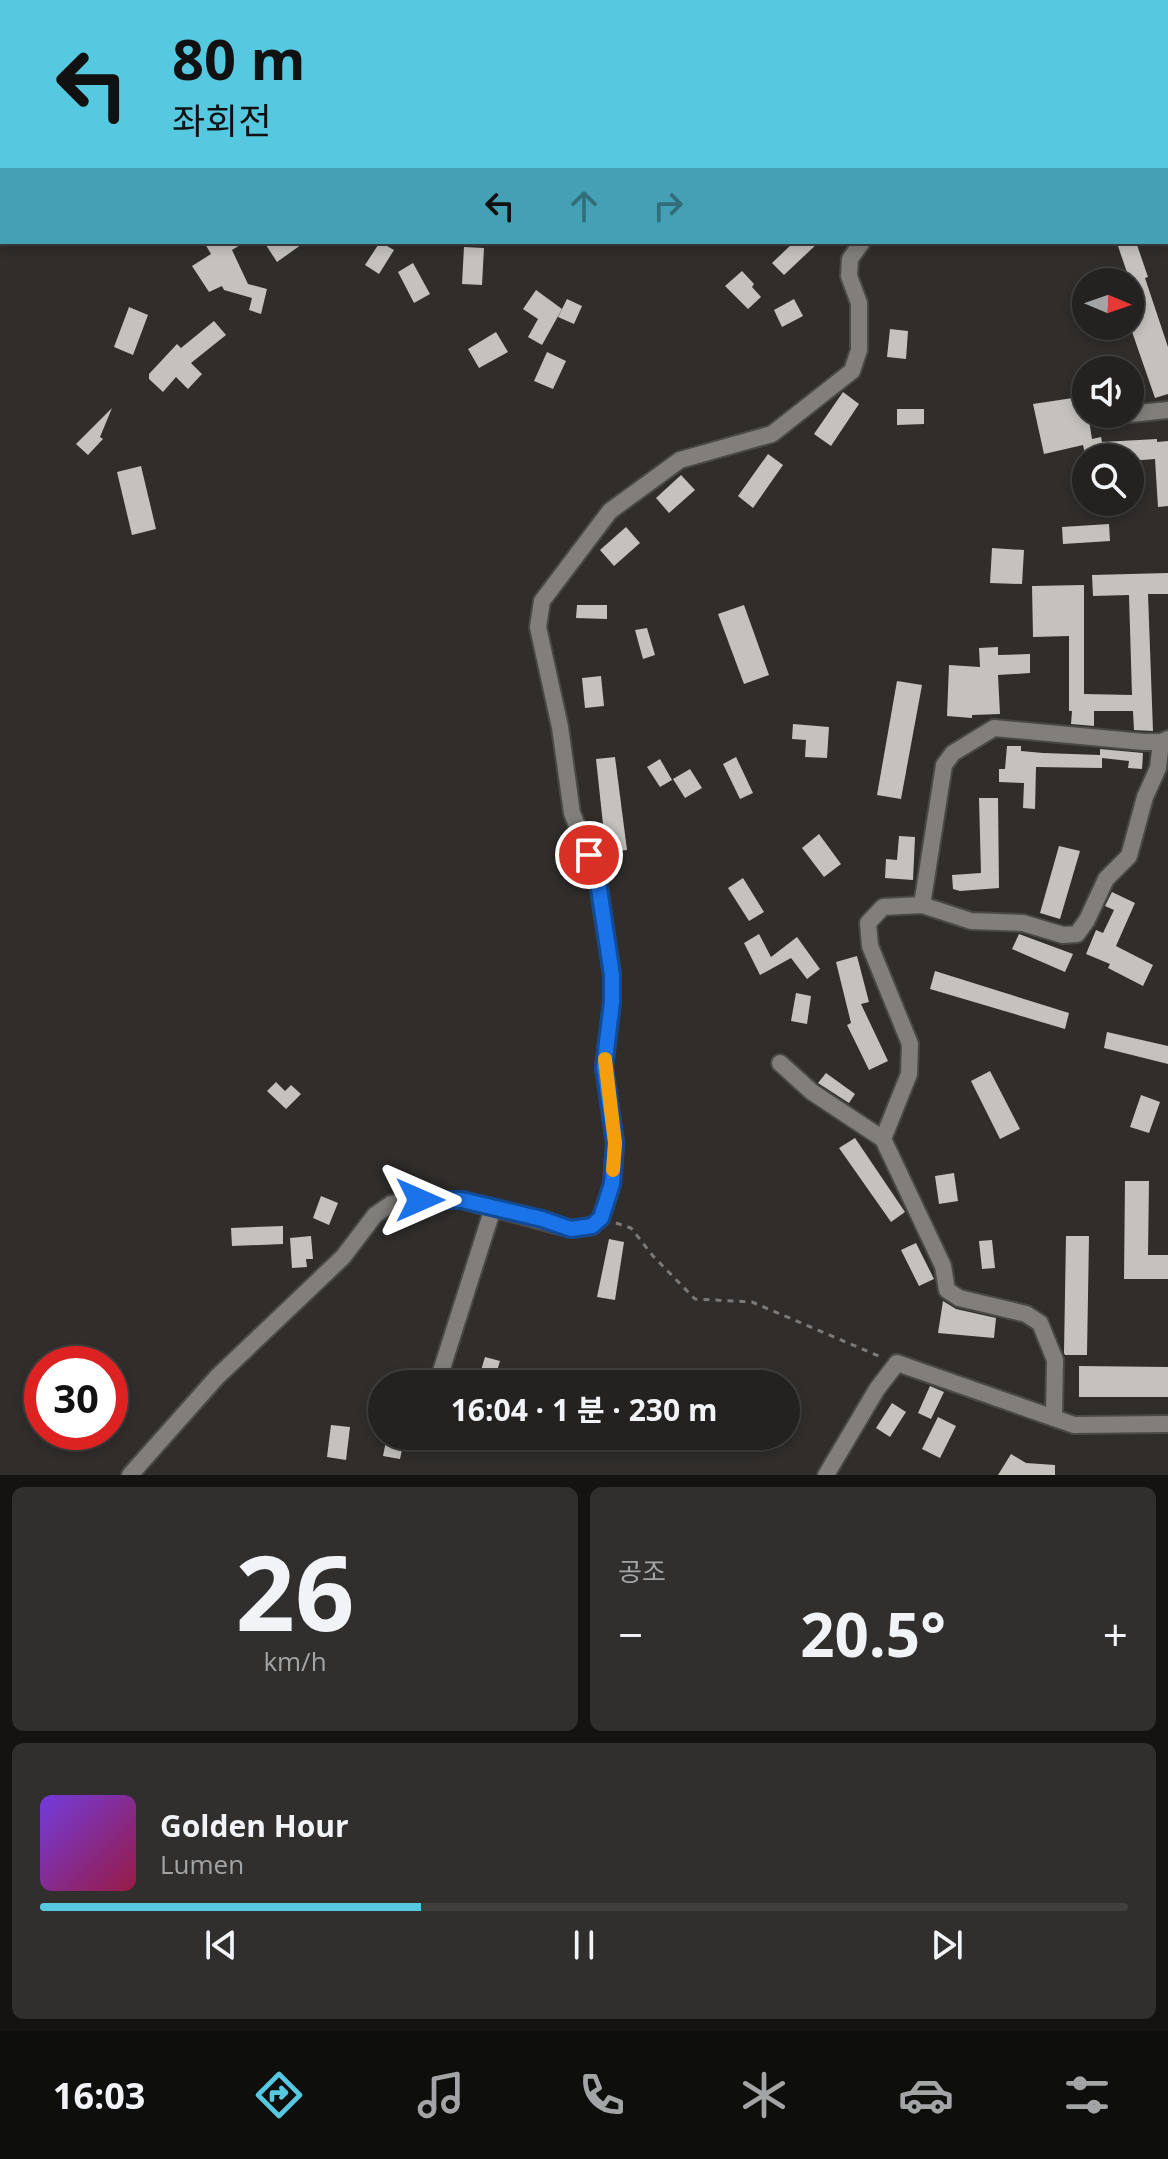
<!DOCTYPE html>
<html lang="ko">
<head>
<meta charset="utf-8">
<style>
	:root { --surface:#242220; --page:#302f2d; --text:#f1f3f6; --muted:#a3a4a5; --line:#413f3e; --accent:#56c9e1 }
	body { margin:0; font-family:"Open Sans","Noto Sans KR",sans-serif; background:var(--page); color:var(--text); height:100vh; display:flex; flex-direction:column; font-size:30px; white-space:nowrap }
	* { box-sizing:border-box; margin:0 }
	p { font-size:26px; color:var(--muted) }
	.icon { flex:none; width:44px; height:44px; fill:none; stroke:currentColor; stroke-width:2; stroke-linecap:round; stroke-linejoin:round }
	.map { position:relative; height:1475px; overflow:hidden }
	.sheet { display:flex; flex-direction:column; gap:12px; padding:12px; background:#141312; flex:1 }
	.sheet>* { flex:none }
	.banner { position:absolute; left:0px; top:0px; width:1168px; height:244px; box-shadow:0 4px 12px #0003,0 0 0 2px var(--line); background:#56c9e1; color:#111; overflow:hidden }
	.needle { width:52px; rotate:92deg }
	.tools { position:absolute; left:1072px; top:268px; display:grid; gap:16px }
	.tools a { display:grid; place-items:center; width:72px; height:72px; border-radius:50%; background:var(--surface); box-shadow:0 4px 12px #0003,0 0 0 2px var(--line); font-size:40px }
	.speed { position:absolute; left:24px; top:1346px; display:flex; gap:16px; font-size:40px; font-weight:700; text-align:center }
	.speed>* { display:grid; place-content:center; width:104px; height:104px; border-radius:50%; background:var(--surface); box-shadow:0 4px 12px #0003,0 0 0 2px var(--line); line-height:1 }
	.speed .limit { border:12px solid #d22; background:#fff; color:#111 }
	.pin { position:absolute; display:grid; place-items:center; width:68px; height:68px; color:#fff; margin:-34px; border:4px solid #fff; border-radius:50%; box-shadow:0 2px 8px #0007 }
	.me { position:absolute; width:88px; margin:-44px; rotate:90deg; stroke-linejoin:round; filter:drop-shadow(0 0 6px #0008) }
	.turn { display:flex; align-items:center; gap:28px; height:168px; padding:0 40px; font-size:36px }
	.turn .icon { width:104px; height:104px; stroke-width:2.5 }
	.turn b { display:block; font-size:56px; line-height:68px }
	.lanes { display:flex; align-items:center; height:76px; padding:0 40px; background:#0003; justify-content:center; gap:40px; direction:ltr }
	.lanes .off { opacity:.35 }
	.big { font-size:60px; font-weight:700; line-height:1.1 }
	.sheet .widget { flex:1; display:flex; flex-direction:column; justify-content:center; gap:12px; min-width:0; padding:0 28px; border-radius:12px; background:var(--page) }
	.sheet .dial { align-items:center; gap:0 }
	.dial b { font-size:104px; line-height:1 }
	.song { display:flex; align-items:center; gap:24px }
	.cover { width:96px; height:96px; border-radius:12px; background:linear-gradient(135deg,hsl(260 70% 55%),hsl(340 70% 35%)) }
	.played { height:8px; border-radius:4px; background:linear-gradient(90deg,var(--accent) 35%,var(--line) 35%) }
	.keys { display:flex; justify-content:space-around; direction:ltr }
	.heat { display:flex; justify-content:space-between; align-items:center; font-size:44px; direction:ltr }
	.sheet .tiles { flex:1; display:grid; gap:12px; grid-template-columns:1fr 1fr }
	.widget:last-child { grid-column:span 2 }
	.trip { position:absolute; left:368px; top:1370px; width:432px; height:80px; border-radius:40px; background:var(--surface); box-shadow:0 4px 12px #0003,0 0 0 2px var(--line); font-weight:700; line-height:80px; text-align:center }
	.menu { display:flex; height:128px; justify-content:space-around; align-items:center; background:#0e0e0d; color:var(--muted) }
	.menu .icon { width:56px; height:56px }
	.menu .current { color:var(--accent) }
	.menu b { font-size:36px; color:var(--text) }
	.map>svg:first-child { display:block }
	.building { fill:#c5c2be }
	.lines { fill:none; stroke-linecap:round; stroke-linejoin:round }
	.street-casing { stroke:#4b4946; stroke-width:20 }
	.path { stroke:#7c7a78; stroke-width:3; stroke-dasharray:6 6; stroke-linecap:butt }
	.street { stroke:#817e7b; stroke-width:16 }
	.route-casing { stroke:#114b97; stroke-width:20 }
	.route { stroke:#1a73e8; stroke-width:14 }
	.slow { stroke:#f59e0b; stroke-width:14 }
</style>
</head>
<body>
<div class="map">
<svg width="1168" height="1475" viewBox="0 0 1168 1475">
	<rect width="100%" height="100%" fill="#302d2b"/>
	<g class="building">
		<polygon points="204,242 245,242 232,250 248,284 267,289 261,314 249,310 252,298 224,290 222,286 209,292 192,266 211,254"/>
		<polygon points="264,242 305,242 277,262"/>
		<polygon points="380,242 394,250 379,274 365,265"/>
		<polygon points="794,242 819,242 784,275 772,263"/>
		<polygon points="1131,242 1136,242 1148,277 1145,278 1168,347 1168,394 1155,398 1130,326 1130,298 1135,296 1118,246"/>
		<polygon points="464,247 484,248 482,285 462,284"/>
		<polygon points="413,263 430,294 414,303 398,272"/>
		<polygon points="742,271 754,284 752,287 761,297 748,309 725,286"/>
		<polygon points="536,290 562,309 542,345 528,337 538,319 523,309"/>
		<polygon points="567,299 582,306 574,324 558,317"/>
		<polygon points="794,299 803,316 782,327 774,310"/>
		<polygon points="129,307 148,315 133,355 114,347"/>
		<polygon points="214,321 226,335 191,363 202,374 188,389 176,377 163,392 149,379 149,374 177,344 181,348"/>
		<polygon points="890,329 908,331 906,359 887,357"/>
		<polygon points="496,332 508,352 479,368 468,349"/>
		<polygon points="547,352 566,361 553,389 534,381"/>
		<polygon points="843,392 859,404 831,446 814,434"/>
		<polygon points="1086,396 1086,414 1088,414 1092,439 1101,437 1102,442 1157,439 1157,442 1168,441 1168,506 1158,507 1155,459 1130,461 1130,458 1086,458 1083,445 1044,454 1033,404"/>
		<polygon points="112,408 100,437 103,439 88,455 76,444"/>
		<polygon points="897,409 924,409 924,424 897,425"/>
		<polygon points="768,454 783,465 753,508 738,496"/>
		<polygon points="141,466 156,529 132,535 117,472"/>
		<polygon points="681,475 695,490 669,513 656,498"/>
		<polygon points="1109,524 1110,541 1063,544 1062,527"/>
		<polygon points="626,527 640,543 614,566 600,550"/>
		<polygon points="992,548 1024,550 1022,584 990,583"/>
		<polygon points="1168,573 1168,594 1148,594 1153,731 1134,730 1133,711 1094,711 1094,726 1071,724 1072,711 1069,711 1069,636 1033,637 1032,586 1084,585 1084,694 1132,695 1129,595 1093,596 1092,575"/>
		<polygon points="577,605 607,605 607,619 576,618"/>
		<polygon points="744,605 769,675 744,684 718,614"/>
		<polygon points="647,628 655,655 643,659 635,630"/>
		<polygon points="998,647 998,655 1030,654 1030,673 998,675 1000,714 972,715 972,718 947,716 949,665 980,667 979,648"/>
		<polygon points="601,676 604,706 585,708 582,678"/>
		<polygon points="897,681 922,685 901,799 877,795"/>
		<polygon points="793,724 829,727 827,758 805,757 806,740 792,739"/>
		<polygon points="1007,746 1021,746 1021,751 1043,753 1100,755 1100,749 1143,753 1142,769 1128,768 1129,761 1102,758 1102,768 1036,767 1035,809 1023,808 1024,783 999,782 999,769 1005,769"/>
		<polygon points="615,757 627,850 606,852 596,759"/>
		<polygon points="736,757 753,793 740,799 723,764"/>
		<polygon points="660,759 672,780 660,787 647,767"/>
		<polygon points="690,769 702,788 685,798 673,779"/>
		<polygon points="979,798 998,798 999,888 960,891 953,889 952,875 981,873"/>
		<polygon points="819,834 841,864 824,877 802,848"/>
		<polygon points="899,836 915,837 913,880 885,878 886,859 897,860"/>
		<polygon points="1059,846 1080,851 1060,919 1040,913"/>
		<polygon points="743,878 764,912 749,921 728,888"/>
		<polygon points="1112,892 1135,903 1116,946 1153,965 1143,986 1108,968 1110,964 1086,954 1096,930 1103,933 1114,910 1105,906"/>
		<polygon points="759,934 771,957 797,937 820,969 807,979 791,958 760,975 744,943"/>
		<polygon points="1019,934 1073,954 1065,972 1012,949"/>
		<polygon points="857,956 869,1002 861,1004 888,1061 869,1070 847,1025 851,1023 836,962"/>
		<polygon points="935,971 1069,1013 1065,1029 930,989"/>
		<polygon points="796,993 811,996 807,1024 791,1021"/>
		<polygon points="1107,1032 1168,1046 1168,1064 1104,1048"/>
		<polygon points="990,1071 1020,1129 1000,1139 971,1081"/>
		<polygon points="826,1073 855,1094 849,1103 818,1083"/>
		<polygon points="276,1082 285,1091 291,1085 301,1094 286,1109 267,1091"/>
		<polygon points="1141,1095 1160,1102 1149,1133 1130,1127"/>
		<polygon points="855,1138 905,1212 891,1222 839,1148"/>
		<polygon points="954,1173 958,1201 939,1204 935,1176"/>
		<polygon points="1125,1181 1149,1181 1148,1255 1168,1255 1168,1279 1124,1279"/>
		<polygon points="321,1196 338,1203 329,1225 313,1218"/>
		<polygon points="283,1226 283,1244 232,1246 231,1228"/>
		<polygon points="311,1236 313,1259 306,1259 307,1267 292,1268 290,1238"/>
		<polygon points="1066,1236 1089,1236 1087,1355 1065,1355 1064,1353"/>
		<polygon points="609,1239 624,1242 615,1300 597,1297"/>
		<polygon points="992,1240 995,1268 982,1269 979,1241"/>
		<polygon points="916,1243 934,1279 919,1286 901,1250"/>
		<polygon points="943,1301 956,1309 996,1318 994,1338 938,1333"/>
		<polygon points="485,1357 500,1361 493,1384 477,1384"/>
		<polygon points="1079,1366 1168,1367 1168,1397 1079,1397"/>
		<polygon points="930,1386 944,1392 931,1419 918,1413"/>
		<polygon points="892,1403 906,1412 890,1437 876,1428"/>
		<polygon points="938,1417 956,1426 940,1458 922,1449"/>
		<polygon points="331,1425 350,1427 346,1460 327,1457"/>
		<polygon points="387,1436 405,1436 400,1459 383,1456"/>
		<polygon points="1011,1454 1026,1463 1055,1465 1055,1475 998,1475"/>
	</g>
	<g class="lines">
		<g class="street-casing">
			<g id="street">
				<polyline points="314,2 317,0"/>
				<polyline points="1166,31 1168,30"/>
				<polyline points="1130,414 1168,410"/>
				<polyline points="922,905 944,765 953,753 994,728 1144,742 1161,742 1168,739"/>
				<polyline points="780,1063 812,1092 883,1139 943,1266 947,1290 959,1298 1026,1314 1040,1323 1055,1360 1054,1418"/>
				<polyline points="883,1139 909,1074 910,1044 870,946 868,923 883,907 922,905 971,921 1023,923 1063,935 1077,934 1087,920 1106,879 1129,856 1145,797 1158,768 1161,742"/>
				<polyline points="437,1384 493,1208"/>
				<polyline points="130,1475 217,1377 343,1257 375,1215 391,1204 420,1200 462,1200 571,1229 592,1226 601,1218 612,1184 615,1143 604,1067 612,1002 612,975 597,875 572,813 560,727 538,627 542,601 610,511 680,460 772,434 852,371 859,350 859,303 849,276 850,259 862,242"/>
				<polyline points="826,1475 877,1389 897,1363 1074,1425 1168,1424"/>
			</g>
		</g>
		<polyline class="path" points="616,1223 631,1228 653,1256 695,1299 752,1302 881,1357"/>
		<use href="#street" class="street"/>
	</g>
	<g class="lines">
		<g class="route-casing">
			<polyline id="route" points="420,1200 462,1200 542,1219 571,1229 592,1226 601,1218 612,1184 615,1143 604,1067 612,1002 612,975 597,875 589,855"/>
		</g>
		<use href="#route" class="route"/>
		<polyline class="slow" points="605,1059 615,1143 613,1170"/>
	</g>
</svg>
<div class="tools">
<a><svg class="needle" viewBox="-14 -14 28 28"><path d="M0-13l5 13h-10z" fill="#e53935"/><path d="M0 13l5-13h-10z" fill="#a3a4a5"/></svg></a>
<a><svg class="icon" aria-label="sound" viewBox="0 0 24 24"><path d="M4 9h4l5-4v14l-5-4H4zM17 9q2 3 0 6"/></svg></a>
<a><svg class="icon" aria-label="search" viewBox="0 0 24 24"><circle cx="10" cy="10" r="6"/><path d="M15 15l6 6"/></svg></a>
</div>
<div class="speed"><div class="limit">30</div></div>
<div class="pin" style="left:589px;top:855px;background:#d93025"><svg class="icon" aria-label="arrive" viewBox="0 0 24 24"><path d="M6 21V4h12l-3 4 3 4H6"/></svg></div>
<svg class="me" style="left:420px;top:1200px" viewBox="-20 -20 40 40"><path d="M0-17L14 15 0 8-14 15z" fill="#1a73e8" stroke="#fff" stroke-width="4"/></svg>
<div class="trip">16:04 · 1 분 · 230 m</div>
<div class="banner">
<div class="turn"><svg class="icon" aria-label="left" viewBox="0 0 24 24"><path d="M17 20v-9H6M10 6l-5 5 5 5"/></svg><div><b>80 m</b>좌회전</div></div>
<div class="lanes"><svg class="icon" aria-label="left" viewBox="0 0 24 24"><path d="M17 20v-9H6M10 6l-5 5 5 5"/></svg><svg class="icon off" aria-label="ahead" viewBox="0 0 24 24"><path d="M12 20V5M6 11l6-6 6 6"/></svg><svg class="icon off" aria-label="right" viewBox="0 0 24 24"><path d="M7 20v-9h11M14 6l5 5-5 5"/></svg></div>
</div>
</div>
<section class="sheet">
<div class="tiles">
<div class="widget dial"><b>26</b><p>km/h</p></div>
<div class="widget"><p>공조</p>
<div class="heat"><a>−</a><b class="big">20.5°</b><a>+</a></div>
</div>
<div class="widget">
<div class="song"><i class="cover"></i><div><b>Golden Hour</b><p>Lumen</p></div></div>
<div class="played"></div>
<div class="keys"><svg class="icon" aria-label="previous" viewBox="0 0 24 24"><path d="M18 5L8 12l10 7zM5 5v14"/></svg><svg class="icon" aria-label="pause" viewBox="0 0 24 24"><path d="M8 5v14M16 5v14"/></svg><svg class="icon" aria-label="next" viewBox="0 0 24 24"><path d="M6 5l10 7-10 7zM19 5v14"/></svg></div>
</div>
</div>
</section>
<nav class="menu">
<b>16:03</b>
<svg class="icon current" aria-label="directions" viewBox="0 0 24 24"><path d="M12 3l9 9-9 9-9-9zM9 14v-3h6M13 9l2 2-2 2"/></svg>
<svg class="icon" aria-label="music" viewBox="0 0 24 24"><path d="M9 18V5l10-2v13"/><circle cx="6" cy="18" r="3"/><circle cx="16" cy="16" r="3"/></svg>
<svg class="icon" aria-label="phone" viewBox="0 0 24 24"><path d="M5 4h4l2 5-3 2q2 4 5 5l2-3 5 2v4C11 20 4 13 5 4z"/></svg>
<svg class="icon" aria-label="climate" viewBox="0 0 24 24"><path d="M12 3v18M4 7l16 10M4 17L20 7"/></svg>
<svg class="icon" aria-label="car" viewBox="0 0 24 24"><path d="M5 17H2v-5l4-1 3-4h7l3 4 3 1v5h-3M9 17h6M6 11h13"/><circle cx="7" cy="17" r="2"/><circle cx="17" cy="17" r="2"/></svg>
<svg class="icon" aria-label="filters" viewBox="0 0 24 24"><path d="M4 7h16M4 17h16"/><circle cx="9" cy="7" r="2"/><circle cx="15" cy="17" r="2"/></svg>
</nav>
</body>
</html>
